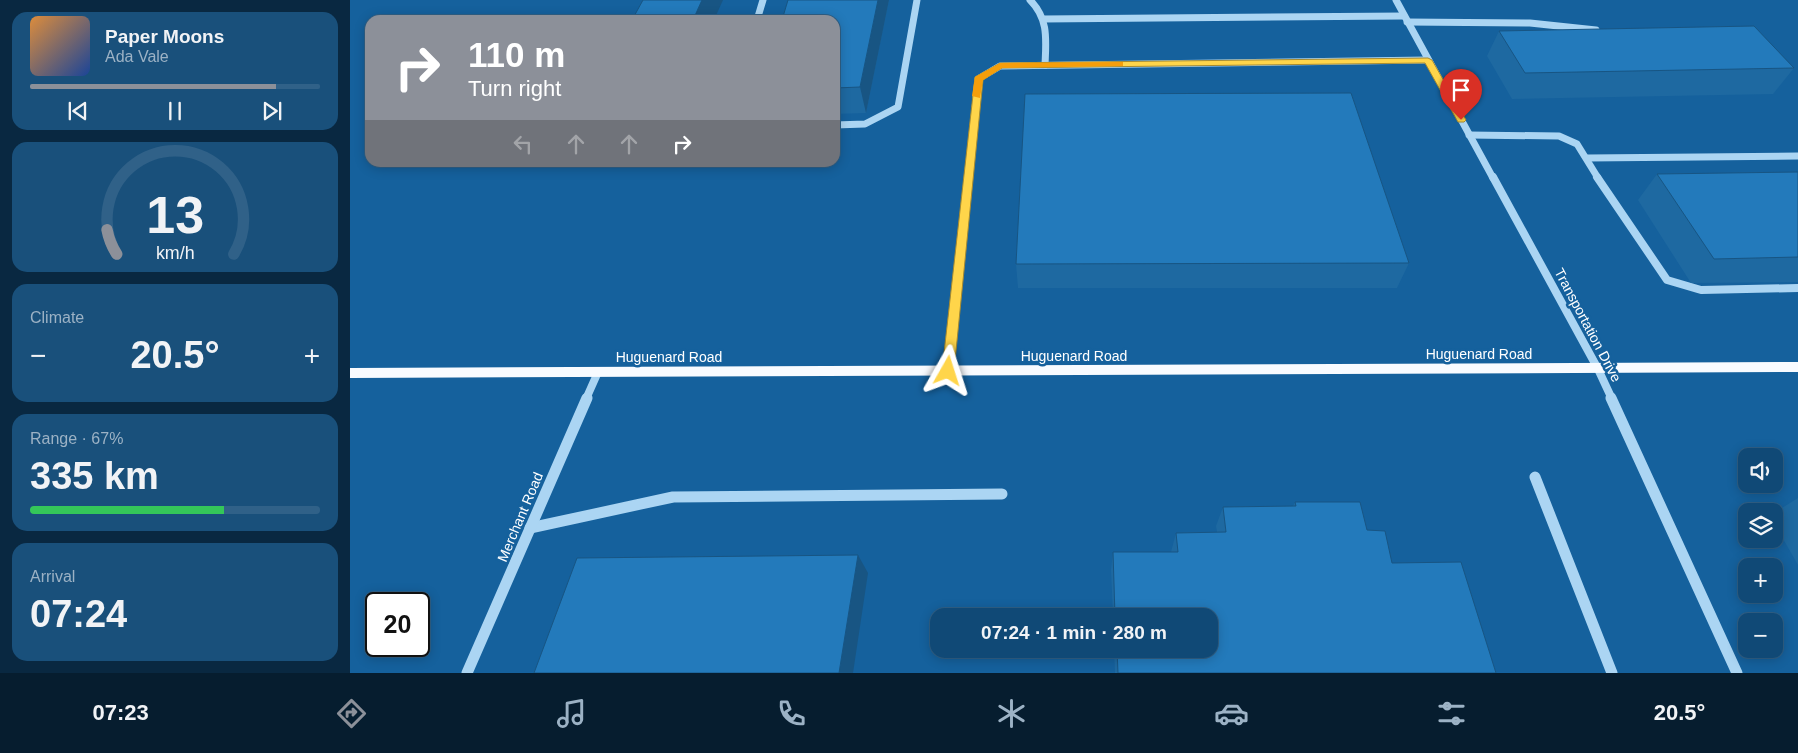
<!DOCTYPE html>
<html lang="en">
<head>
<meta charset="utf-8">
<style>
	:root { --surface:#104976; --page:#19507b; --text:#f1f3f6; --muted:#9cb2c5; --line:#306188; --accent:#8c9099 }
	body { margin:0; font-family:Helvetica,sans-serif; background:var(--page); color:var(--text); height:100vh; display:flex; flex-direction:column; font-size:19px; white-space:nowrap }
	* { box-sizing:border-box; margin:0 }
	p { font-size:16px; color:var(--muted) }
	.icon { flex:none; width:28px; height:28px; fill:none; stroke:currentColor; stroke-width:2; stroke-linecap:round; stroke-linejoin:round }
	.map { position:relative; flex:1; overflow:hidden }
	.panel { display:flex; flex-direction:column; gap:12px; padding:12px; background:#092841; width:350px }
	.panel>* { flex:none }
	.top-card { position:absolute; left:15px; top:15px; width:475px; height:152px; border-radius:15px; box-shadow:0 2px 12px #0003,0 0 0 1px var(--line); background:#8c9099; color:#fff; overflow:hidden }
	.tools { position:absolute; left:1388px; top:448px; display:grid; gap:10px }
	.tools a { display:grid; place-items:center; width:45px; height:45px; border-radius:10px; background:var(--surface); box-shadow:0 2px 12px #0003,0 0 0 1px var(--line); font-size:25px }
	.speed { position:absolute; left:15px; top:592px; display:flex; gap:10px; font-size:25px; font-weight:700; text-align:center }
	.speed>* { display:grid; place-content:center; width:65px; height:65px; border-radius:50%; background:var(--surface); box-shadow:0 2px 12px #0003,0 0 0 1px var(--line); line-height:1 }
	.speed .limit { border:2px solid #111; border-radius:8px; background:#fff; color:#111 }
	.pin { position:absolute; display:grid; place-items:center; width:42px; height:42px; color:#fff; margin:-51px -21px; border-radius:50% 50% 50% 0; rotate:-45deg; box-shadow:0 0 5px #0007 }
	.pin .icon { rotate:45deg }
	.me { position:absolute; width:55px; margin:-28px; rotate:6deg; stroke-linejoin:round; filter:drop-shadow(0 0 4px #0008) }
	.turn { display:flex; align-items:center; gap:18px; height:105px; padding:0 20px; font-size:22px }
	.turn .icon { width:65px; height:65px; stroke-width:2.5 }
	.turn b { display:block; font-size:35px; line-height:42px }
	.lanes { display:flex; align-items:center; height:48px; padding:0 20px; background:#0003; justify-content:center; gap:25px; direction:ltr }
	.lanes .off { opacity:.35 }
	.big { font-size:38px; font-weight:700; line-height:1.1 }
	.panel .tile { flex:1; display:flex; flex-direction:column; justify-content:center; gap:8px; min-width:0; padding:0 18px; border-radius:15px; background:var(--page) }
	.panel .dial { align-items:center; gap:0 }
	.dial svg { height:130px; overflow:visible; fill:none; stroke:var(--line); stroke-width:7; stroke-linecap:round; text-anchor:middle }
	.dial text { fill:var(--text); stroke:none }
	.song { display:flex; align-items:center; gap:15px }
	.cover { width:60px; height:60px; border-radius:8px; background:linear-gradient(135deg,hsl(30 70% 55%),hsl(220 70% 35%)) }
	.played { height:5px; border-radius:2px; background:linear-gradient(90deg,var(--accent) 85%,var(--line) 85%) }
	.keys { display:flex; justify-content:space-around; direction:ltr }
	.heat { display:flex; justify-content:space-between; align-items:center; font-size:28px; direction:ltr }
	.charge { height:8px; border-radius:4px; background:linear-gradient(90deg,#34c759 67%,var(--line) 0) }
	.trip { position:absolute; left:580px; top:608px; width:288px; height:50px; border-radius:15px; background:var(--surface); box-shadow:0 2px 12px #0003,0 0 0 1px var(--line); font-weight:700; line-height:50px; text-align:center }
	.tab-bar { display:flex; height:80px; justify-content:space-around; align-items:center; background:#061d2f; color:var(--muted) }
	.tab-bar .icon { width:35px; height:35px }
	.tab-bar .current { color:var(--accent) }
	.tab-bar b { font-size:22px; color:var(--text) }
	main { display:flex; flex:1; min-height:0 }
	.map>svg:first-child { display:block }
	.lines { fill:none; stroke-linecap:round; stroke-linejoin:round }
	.minor-far2 { stroke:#abd5f3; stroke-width:7 }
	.minor-far1 { stroke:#abd5f3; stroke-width:8 }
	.minor { stroke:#abd5f3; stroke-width:11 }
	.major { fill:#f8fbff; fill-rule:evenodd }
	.wall { fill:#1e69a1 }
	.shaded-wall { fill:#185583 }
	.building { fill:#237abb; stroke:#185583 }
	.route { fill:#ffd54a; stroke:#a68a30 }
	.slow { fill:#f59e0b }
	.labels { text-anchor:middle; stroke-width:5; stroke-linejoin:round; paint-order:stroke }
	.street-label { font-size:14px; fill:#fff; stroke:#15619d }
</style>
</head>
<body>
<main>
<section class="panel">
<div class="tile">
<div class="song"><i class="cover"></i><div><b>Paper Moons</b><p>Ada Vale</p></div></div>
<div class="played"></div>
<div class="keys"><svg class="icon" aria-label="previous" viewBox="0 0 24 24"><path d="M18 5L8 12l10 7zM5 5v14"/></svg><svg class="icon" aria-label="pause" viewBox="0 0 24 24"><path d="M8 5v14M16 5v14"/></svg><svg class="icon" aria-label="next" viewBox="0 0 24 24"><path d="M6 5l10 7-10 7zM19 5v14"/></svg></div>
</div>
<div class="tile dial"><svg viewBox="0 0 100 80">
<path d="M14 69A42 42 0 1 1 86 69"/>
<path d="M14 69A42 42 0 0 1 8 54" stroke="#8c9099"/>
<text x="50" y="56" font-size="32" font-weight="700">13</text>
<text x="50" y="72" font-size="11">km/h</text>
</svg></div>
<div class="tile"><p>Climate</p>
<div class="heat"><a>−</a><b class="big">20.5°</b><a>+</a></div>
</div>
<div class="tile"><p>Range · 67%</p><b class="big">335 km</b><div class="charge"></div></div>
<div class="tile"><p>Arrival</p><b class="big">07:24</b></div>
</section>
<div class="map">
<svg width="1448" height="673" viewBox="0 0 1448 673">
	<rect width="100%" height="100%" fill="#15619d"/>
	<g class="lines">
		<g class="minor-far2">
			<path d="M 680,0 C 699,19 696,40 695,65"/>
			<polyline points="1046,0 1143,178"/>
			<polyline points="693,19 1054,16"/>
			<polyline points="407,20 413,0"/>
			<polyline points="1057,22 1180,23 1246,30"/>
			<polyline points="485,125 515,124 548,107 567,0"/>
			<polyline points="1119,135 1209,136 1227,144 1248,178"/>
			<polyline points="1238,158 1448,156"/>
			<polyline points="618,178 628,79 650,66 1078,60"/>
		</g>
		<g class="minor-far1">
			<polyline points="1143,177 1248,369 1262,399"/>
			<polyline points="1247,177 1317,280 1351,290 1448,288"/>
			<polyline points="598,371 618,177"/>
			<polyline points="236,399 248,372"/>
		</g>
		<g class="minor">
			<polyline points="1261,398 1387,673"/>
			<polyline points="1185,477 1262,673"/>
			<polyline points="180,528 323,497 652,494"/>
			<polyline points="117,673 237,398"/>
		</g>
		<polygon class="major" points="1448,362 1448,372 0,378 0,368"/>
	</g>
	<g class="wall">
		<polygon points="438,0 539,0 516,113 485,114 485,20"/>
		<polygon points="1149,31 1444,68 1423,94 1162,99 1137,56"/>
		<polygon points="1448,172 1448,282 1341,283 1288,200 1307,174"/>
		<polygon points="1059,263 1047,288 668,288 666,264"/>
		<polygon points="1448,498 1448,565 1424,523 1424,513"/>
		<polygon points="945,502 1017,530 1042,563 1146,673 765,673 764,649 859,649 859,616 763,616 761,570 763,552 821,552 826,533 867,532 866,526 873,507 943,506"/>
	</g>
	<g class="shaded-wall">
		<polygon points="352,0 373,0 364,20 343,20"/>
		<polygon points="528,0 539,0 516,113 510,87"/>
		<polygon points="508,555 518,573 503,673 489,673"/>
	</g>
	<g class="building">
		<polygon points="293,0 352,0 343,20 282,20"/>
		<polygon points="438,0 528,0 510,87 485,88 485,20 432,20"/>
		<polygon points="1404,26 1444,68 1175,73 1149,31"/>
		<polygon points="1001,93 1059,263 666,264 675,94"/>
		<polygon points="1448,172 1448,257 1364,259 1307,174"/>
		<polygon points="945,502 1010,502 1017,530 1035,531 1042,563 1111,562 1146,673 768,673 767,649 859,649 859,616 765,616 763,552 828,552 826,533 876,532 873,507 946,506"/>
		<polygon points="508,555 489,673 184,673 227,558"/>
	</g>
	<polygon class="route" points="1078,58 1082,60 1116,120 1114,122 1108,122 1075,63 652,68 633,80 604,371 602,374 594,374 592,371 625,77 650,63"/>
	<polygon class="slow" points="770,62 773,62 773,66 652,68 633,80 630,98 622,96 625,77 650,63"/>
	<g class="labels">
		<g class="street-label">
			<text transform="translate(1238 325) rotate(62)" y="5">Transportation Drive</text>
			<text x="1129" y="359">Huguenard Road</text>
			<text x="724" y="361">Huguenard Road</text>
			<text x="319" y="362">Huguenard Road</text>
			<text transform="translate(170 517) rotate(-67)" y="5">Merchant Road</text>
		</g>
	</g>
</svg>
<div class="tools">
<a><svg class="icon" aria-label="sound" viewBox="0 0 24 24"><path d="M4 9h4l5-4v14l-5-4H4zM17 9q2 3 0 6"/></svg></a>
<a><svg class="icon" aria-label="layers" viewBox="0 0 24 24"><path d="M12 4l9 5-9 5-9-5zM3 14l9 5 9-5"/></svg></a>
<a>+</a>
<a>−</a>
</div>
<div class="speed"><div class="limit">20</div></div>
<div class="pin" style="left:1111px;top:120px;background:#d93025"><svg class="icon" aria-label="arrive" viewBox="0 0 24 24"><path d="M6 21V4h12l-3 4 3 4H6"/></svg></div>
<svg class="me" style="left:598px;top:371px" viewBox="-20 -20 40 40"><path d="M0-17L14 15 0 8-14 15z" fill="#ffd54a" stroke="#fff" stroke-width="4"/></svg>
<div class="trip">07:24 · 1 min · 280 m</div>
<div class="top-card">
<div class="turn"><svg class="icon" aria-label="right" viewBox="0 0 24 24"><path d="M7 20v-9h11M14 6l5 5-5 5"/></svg><div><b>110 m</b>Turn right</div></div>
<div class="lanes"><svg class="icon off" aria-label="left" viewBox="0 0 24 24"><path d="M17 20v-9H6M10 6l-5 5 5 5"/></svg><svg class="icon off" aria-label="ahead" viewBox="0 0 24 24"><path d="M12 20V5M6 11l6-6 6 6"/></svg><svg class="icon off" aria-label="ahead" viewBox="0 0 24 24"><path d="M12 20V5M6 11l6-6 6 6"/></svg><svg class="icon" aria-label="right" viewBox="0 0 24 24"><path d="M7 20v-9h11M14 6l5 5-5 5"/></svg></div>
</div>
</div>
</main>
<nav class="tab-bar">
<b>07:23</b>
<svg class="icon current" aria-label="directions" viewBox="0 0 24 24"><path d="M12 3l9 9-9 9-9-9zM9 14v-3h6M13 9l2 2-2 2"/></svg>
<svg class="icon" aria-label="music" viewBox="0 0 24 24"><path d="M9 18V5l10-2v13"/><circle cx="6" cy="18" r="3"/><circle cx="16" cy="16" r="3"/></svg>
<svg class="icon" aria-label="phone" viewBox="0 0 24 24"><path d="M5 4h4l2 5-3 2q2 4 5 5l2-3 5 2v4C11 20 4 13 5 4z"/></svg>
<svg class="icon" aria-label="climate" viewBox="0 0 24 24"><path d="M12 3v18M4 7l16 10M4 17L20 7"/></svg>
<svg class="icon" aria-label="car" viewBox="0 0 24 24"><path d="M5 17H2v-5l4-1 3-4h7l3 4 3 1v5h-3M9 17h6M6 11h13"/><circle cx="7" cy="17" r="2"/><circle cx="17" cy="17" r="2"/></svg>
<svg class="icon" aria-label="filters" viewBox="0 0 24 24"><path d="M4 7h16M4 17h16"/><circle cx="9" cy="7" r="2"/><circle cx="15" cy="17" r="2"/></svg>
<b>20.5°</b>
</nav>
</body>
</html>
